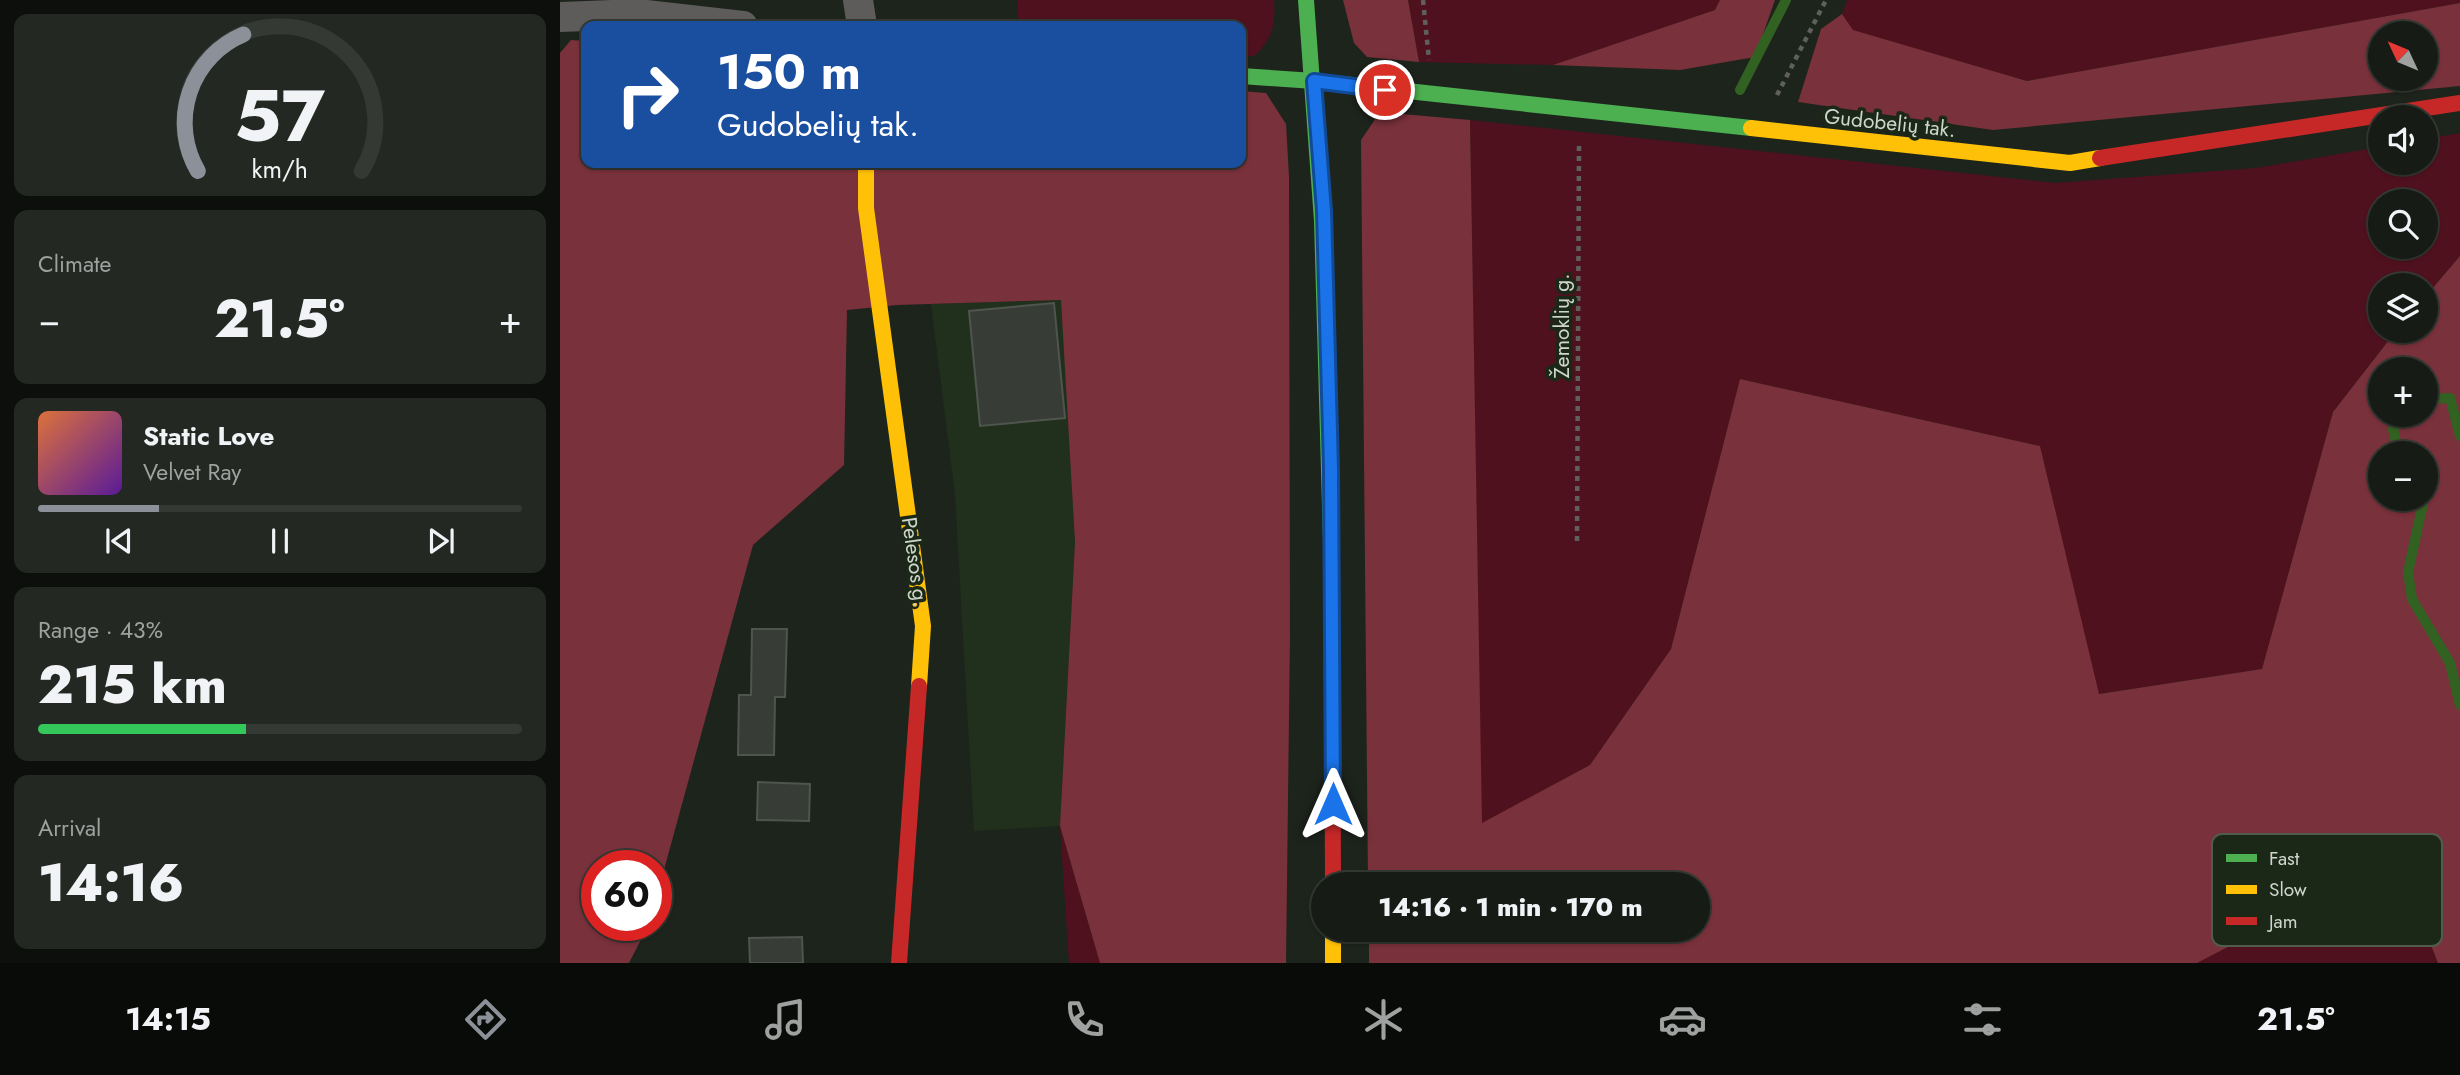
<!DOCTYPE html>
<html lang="en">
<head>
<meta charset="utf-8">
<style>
	:root { --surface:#161b15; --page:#232822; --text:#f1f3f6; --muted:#9ea1a0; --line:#353934; --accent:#8c9099 }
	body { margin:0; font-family:Jost,sans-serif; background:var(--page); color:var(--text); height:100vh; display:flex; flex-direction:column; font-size:26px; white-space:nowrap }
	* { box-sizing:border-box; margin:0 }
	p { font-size:23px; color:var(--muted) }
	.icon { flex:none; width:38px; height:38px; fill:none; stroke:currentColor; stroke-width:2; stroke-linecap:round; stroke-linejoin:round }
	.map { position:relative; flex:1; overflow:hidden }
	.sheet { display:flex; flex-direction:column; gap:14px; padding:14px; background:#0c0f0c; width:560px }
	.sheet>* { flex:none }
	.hud { position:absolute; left:21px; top:21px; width:665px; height:147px; border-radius:14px; box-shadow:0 2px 5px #0004,0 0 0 2px var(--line); background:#1a4fa0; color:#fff; overflow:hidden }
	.needle { width:46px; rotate:314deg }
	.fabs { position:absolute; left:1808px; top:21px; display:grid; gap:14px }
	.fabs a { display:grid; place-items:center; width:70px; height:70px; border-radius:50%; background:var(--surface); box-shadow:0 2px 5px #0004,0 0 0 2px var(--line); font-size:35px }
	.speed { position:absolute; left:21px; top:850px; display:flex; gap:14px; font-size:35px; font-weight:700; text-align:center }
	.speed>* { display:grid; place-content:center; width:91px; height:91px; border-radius:50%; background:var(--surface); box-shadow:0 2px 5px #0004,0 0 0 2px var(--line); line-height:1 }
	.speed .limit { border:10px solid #d22; background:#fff; color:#111 }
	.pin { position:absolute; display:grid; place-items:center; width:60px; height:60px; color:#fff; margin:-30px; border:4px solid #fff; border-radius:50%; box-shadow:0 2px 7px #0007 }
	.me { position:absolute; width:77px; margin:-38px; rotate:0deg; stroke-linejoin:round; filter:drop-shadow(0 0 5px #0008) }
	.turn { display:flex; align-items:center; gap:24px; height:147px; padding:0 21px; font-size:32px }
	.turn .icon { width:91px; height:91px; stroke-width:2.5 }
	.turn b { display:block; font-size:49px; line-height:60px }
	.big { font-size:52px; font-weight:800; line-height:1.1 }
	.sheet .widget { flex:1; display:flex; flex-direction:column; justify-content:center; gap:10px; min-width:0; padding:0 24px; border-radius:14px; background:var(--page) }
	.sheet .dial { align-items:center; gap:0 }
	.dial svg { height:182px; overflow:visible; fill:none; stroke:var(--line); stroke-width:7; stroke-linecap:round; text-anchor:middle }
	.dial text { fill:var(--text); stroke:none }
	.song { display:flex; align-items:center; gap:21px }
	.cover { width:84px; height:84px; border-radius:10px; background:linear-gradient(135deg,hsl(20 70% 55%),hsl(270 70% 35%)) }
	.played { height:7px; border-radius:4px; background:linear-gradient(90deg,var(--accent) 25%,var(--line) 25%) }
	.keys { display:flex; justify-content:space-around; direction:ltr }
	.heat { display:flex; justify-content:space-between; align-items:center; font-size:38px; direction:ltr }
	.charge { height:10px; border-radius:5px; background:linear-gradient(90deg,#34c759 43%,var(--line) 0) }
	.trip { position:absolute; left:751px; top:872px; width:399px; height:70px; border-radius:35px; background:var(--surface); box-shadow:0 2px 5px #0004,0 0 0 2px var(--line); font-weight:800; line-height:70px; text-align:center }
	.tabs { display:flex; height:112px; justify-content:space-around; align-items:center; background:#090b08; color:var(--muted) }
	.tabs .icon { width:49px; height:49px }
	.tabs .selected { color:var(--accent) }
	.tabs b { font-size:32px; color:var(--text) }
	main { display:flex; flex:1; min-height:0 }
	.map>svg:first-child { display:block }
	.built { fill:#20301c }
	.green { fill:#50111e; fill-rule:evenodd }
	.forest { fill:#79313b; fill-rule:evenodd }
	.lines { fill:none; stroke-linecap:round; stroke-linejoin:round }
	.stream { stroke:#326222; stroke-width:10 }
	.building { fill:#373d36; stroke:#4f554e; stroke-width:2 }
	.path { stroke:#5f605d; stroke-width:4.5; stroke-dasharray:5 5; stroke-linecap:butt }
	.street { stroke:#5e5c5a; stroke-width:30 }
	.fast { stroke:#4caf50; stroke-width:16 }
	.slow { stroke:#ffc107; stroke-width:16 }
	.jam { stroke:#c62828; stroke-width:16 }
	.route-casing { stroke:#114b97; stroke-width:18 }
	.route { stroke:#1a73e8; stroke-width:12 }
	.labels { text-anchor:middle; stroke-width:7; stroke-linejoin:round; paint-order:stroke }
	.street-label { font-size:21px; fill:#ced6cc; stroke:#1b2818 }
	.key { fill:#1b2818; stroke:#515c4e; stroke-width:2 }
	.key-label { font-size:19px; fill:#ced6cc }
</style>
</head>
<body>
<main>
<section class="sheet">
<div class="widget dial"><svg viewBox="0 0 100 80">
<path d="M14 69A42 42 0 1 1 86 69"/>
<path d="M14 69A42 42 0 0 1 34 9" stroke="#8c9099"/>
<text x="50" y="56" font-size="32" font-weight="700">57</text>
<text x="50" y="72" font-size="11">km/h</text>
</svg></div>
<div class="widget"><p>Climate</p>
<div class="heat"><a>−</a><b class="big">21.5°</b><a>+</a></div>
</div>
<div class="widget">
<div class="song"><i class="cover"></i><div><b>Static Love</b><p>Velvet Ray</p></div></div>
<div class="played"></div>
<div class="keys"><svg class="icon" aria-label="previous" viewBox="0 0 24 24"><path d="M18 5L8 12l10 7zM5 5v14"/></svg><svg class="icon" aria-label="pause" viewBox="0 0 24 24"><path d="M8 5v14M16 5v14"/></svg><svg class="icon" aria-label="next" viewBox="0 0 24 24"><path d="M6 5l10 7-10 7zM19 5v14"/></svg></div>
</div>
<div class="widget"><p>Range · 43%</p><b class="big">215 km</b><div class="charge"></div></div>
<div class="widget"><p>Arrival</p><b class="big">14:16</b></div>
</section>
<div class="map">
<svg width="1900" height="963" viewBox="0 0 1900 963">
	<rect width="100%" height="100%" fill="#1d241c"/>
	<polygon class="built" points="502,300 515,542 500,826 414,831 395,495 371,304"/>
	<g class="green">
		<path d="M 457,0 L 714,0 C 716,24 712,40 694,56 L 681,56 L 681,26 L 459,26 Z"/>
		<polygon points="848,0 1160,0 1155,10 993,65 859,62"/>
		<polygon points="1287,0 1900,0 1900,3 1467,81 1292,30 1282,14"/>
		<path d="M 910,120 L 1496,183 L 1696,168 L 1820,147 L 1820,163 L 1866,163 L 1866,139 L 1900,133 L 1900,256 L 1866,296 L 1866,285 L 1820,285 L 1820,331 L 1836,331 L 1773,412 L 1702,669 L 1538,694 L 1480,446 L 1180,379 L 1111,649 L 1030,765 L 921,824 ZM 1820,201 L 1866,201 L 1866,247 L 1820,247 Z"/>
		<polygon points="500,826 540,963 509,963"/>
		<polygon points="1846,879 1878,963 1637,963 1724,918"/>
	</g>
	<g class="forest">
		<polygon points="783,0 848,0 859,62 807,57 794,43"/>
		<polygon points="1160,0 1215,0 1195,57 1120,70 993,65 1155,10"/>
		<path d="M 1900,3 L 1900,86 L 1433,130 L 1238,102 L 1261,29 L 1282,14 L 1293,30 L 1467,81 ZM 1820,33 L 1866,33 L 1866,79 L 1820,79 Z"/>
		<polygon points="11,40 26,41 26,163 681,163 681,91 706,93 726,124 729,177 730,635 726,963 540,963 500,826 515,542 501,300 337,305 287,310 284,465 193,545 96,899 96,866 37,866 37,926 88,926 69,963 0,963 0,53"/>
		<path d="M 842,114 L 910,120 L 922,823 L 1030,765 L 1111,649 L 1180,379 L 1480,446 L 1539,694 L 1702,669 L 1773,412 L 1836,331 L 1866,331 L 1866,296 L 1900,256 L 1900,963 L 1878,963 L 1845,879 L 1724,918 L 1637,963 L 809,963 L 809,929 L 1138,929 L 1138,884 L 808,884 L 801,140 L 816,118 ZM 1866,369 L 1866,415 L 1820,415 L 1820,369 ZM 1866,453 L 1866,499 L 1820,499 L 1820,453 Z"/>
	</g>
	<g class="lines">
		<g class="stream">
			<polyline points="1180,90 1226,0"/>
			<polyline points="1866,399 1890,398 1900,436"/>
			<polyline points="1843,415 1833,429 1837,446 1843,453"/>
			<polyline points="1864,499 1848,572 1852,599 1890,663 1900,705"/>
		</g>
	</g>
	<g class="building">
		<polygon points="494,303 505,418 420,426 409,311"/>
		<polygon points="192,629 227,629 225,697 215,697 214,755 178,755 179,695 191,695"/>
		<polygon points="198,782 250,784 249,821 197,820"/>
		<polygon points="242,937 243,963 190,963 189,938"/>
	</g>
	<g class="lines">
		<g class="path">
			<polyline points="863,0 869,60"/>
			<polyline points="1217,95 1266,0"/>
			<polyline points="1017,541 1019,144"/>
		</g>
		<g class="street">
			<polyline points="298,0 302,26"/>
			<polyline points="0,17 78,14 183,26"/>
		</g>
		<g class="fast">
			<polyline points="746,0 762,221 772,577"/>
			<polyline points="681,76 754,81 1191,128"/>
		</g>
		<g class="slow">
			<polyline points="1191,128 1510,163 1540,158"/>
			<polyline points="306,163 306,208 363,626 359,686"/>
			<polyline points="773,929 773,963"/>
		</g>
		<g class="jam">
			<polyline points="1540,158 1900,103"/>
			<polyline points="772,577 773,884"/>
			<polyline points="339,963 359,686"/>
		</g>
	</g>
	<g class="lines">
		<g class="route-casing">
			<polyline id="route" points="773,804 771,468 764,211 754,81 825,90"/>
		</g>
		<use href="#route" class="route"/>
	</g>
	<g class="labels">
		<g class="street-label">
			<text transform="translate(1330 123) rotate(6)" y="7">Gudobelių tak.</text>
			<text transform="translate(1002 326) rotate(-90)" y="7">Žemoklių g.</text>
			<text transform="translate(355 562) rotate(82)" y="7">Pelesos g.</text>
		</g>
	</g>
	<rect x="1652" y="834" width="230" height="112" rx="10" class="key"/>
	<rect x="1666" y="854" width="31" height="8" fill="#4caf50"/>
	<rect x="1666" y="885" width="31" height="9" fill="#ffc107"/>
	<rect x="1666" y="917" width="31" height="8" fill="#c62828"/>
	<g class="key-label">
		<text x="1709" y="865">Fast</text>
		<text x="1709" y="896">Slow</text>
		<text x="1709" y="928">Jam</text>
	</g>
</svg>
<div class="fabs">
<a><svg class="needle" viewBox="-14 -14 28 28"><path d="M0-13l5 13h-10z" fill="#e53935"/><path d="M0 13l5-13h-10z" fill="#9ea1a0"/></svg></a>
<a><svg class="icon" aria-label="sound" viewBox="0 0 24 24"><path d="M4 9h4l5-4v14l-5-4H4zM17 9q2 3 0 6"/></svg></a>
<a><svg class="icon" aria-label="search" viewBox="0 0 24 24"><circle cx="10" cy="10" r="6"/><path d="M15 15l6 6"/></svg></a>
<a><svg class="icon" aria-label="layers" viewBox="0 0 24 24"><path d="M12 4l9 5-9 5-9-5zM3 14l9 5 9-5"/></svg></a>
<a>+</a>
<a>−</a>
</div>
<div class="speed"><div class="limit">60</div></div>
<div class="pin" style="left:825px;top:90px;background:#d93025"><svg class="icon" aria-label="arrive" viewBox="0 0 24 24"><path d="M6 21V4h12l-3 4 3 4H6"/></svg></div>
<svg class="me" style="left:773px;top:804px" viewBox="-20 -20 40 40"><path d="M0-17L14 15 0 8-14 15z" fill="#1a73e8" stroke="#fff" stroke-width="4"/></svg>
<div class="trip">14:16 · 1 min · 170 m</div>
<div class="hud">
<div class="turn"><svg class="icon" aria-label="right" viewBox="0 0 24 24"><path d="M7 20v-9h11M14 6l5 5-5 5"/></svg><div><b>150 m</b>Gudobelių tak.</div></div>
</div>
</div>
</main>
<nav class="tabs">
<b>14:15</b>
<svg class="icon selected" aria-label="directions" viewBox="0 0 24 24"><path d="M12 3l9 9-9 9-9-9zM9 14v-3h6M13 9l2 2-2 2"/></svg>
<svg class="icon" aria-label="music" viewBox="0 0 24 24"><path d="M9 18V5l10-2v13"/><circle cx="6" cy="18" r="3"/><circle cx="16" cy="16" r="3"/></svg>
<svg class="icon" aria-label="phone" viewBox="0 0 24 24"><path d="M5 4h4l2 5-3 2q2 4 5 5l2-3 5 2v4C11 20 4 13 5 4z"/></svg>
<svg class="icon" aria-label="climate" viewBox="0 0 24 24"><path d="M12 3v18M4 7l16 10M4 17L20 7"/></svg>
<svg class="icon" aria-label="car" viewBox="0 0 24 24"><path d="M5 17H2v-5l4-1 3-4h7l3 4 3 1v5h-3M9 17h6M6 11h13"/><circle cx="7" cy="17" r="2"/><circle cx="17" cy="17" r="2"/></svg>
<svg class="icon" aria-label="filters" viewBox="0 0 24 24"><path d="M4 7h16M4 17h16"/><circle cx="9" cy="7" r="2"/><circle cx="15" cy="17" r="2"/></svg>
<b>21.5°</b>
</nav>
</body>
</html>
